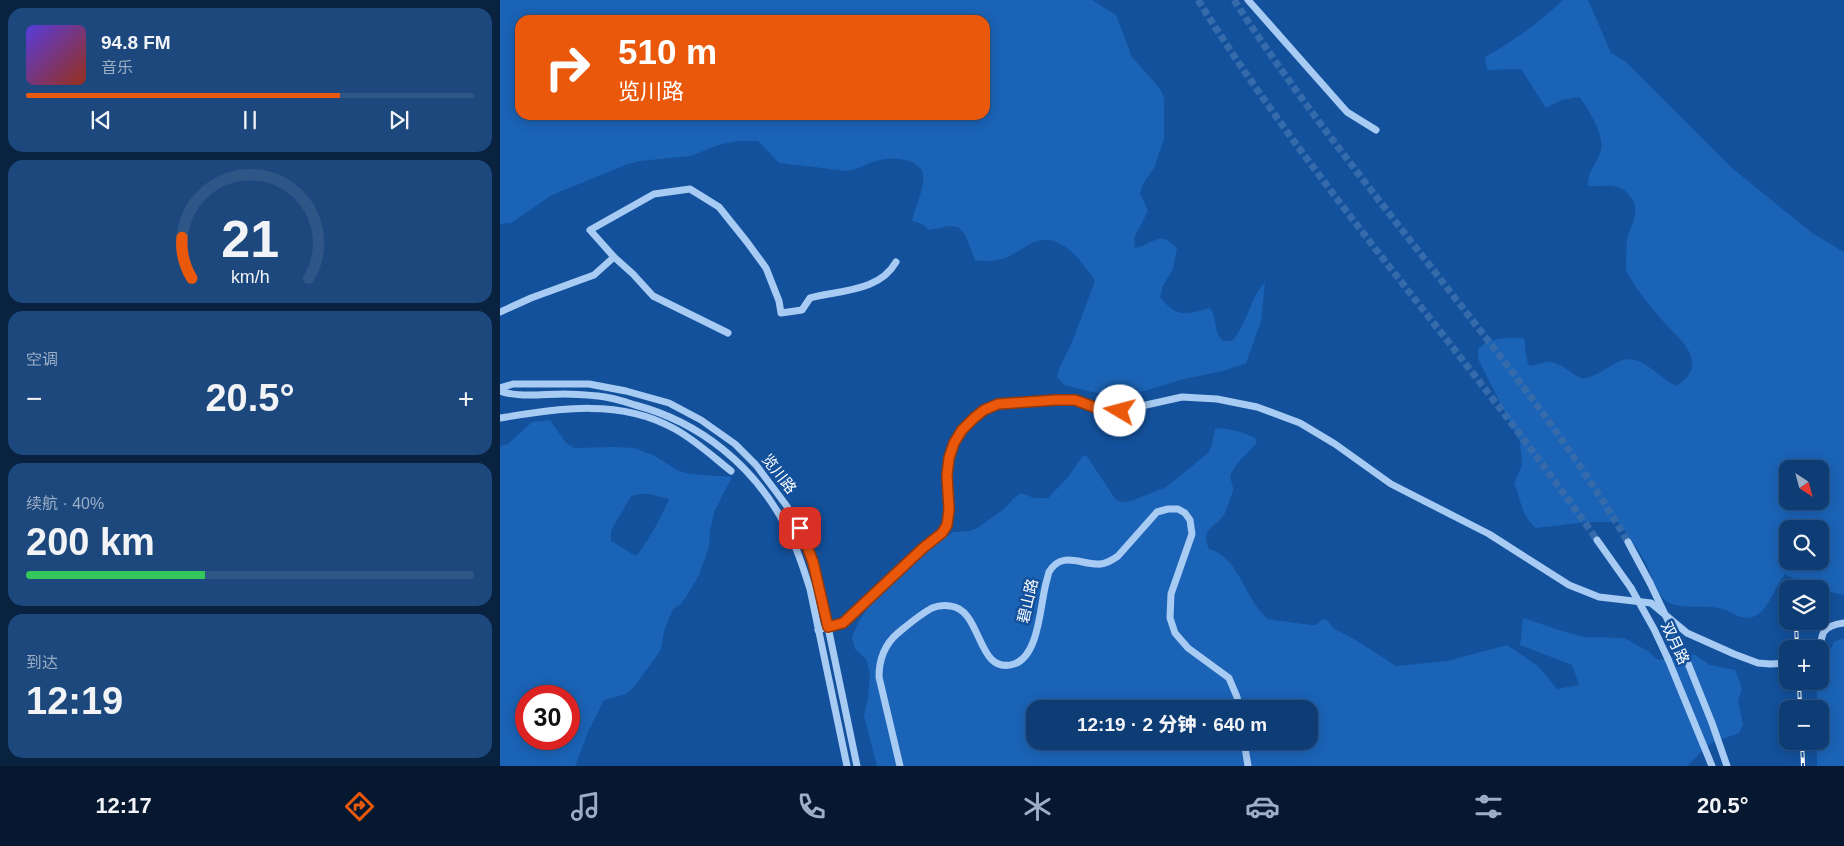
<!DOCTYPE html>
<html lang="zh">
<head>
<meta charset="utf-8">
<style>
	:root { --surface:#0e3d75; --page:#1c487d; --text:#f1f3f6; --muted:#9baec5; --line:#2e5687; --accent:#ea580c }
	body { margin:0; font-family:Helvetica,"Noto Sans SC",sans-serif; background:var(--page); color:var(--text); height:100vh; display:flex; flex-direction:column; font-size:19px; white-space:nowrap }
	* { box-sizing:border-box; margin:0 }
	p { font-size:16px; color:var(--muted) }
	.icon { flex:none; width:28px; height:28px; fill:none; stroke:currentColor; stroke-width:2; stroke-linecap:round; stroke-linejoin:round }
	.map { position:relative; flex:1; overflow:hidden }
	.drawer { display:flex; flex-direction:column; gap:8px; padding:8px; background:#082240; width:500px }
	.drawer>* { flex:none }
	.banner { position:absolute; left:15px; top:15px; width:475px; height:105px; border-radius:15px; box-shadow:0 2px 12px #0003,0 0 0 1px var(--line); background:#ea580c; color:#fff; overflow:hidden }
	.needle { width:32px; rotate:144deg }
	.buttons { position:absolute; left:1279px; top:460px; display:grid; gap:10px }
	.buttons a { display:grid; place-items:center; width:50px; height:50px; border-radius:10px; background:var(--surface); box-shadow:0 2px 12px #0003,0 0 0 1px var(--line); font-size:25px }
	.speed { position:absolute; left:15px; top:685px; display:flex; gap:10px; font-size:25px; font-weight:700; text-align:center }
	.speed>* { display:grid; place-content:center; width:65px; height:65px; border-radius:50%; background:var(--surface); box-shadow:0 2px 12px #0003,0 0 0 1px var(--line); line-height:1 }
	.speed .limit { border:8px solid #d22; background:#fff; color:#111 }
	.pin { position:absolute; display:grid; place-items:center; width:42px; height:42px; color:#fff; margin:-21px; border-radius:10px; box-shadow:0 2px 8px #0006 }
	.me { position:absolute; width:55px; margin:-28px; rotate:278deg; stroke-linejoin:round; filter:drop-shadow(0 0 4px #0008) }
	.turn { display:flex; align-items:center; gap:18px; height:105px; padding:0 20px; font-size:22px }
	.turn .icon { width:65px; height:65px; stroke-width:2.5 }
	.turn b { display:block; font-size:35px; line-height:42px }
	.big { font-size:38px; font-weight:800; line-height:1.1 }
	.drawer .tile { flex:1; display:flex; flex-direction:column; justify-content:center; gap:8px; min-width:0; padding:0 18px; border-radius:15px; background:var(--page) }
	.drawer .dial { align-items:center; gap:0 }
	.dial svg { height:130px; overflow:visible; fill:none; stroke:var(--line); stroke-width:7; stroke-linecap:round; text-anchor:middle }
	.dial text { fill:var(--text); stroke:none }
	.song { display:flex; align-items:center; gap:15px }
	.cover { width:60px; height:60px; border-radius:8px; background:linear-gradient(135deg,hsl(250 70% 55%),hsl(10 70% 35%)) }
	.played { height:5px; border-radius:2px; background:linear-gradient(90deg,var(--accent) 70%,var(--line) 70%) }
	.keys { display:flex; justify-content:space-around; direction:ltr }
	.heat { display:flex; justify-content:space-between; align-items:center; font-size:28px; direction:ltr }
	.charge { height:8px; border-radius:4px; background:linear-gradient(90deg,#34c759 40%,var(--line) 0) }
	.trip { position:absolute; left:526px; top:700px; width:292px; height:50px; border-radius:15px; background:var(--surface); box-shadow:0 2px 12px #0003,0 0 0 1px var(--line); font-weight:800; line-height:50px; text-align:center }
	.menu { display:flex; height:80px; justify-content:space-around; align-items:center; background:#06182f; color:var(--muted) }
	.menu .icon { width:35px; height:35px }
	.menu .selected { color:var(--accent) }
	.menu b { font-size:22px; color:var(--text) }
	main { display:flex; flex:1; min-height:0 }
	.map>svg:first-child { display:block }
	.green { fill:#1b63b6; fill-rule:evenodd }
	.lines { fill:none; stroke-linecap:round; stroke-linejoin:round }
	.minor-tunnel { stroke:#366bab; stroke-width:7; stroke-dasharray:7 3.5; stroke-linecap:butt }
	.minor { stroke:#a8cbf4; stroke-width:7 }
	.rail-casing { stroke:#fff; stroke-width:4 }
	.rail { stroke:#13519c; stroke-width:2; stroke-dasharray:5.5; stroke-linecap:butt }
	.minor-bridge { stroke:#a8cbf4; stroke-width:7 }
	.route-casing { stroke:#983908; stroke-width:12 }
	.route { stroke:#ea580c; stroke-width:9 }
	.labels { text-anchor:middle; stroke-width:5; stroke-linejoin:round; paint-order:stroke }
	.street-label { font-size:15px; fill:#fff; stroke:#13519c }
</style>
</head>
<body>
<main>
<section class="drawer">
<div class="tile">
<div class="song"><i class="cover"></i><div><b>94.8 FM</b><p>音乐</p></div></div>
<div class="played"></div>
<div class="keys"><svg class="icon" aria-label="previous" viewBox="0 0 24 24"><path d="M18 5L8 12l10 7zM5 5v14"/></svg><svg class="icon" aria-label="pause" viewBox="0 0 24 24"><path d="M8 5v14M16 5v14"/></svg><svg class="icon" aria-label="next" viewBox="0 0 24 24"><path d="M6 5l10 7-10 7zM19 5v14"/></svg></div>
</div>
<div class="tile dial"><svg viewBox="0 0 100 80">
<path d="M14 69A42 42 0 1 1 86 69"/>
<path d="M14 69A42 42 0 0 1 8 44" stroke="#ea580c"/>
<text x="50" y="56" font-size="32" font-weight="700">21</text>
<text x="50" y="72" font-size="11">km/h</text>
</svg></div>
<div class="tile"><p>空调</p>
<div class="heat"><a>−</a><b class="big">20.5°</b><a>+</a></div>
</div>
<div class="tile"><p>续航 · 40%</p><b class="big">200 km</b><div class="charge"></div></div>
<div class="tile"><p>到达</p><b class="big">12:19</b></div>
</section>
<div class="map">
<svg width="1344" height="766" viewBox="0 0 1344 766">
	<rect width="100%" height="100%" fill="#13519c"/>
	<g class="green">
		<path d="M 0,0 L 592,0 L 616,15 L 632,57 L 661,90 L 664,98 L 664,139 L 654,168 L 643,184 L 640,193 L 648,211 L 634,238 L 635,248 C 654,245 658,229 677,248 L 673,269 L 663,286 L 660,297 C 677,318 685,315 710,308 C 719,322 712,330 723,341 L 732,341 C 748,324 749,299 765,282 L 761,321 L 746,363 L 723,371 L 684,379 L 634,394 L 624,399 L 575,388 L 565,385 L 557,377 L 559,369 L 572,342 L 595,281 C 581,260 558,228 530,244 C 510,256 501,264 475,260 L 465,234 L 458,227 L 449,226 L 429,230 L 422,224 L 412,221 C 415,208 421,196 423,183 C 428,158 393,156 376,161 C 364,164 361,169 347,171 L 279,163 L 258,141 L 239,141 L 218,145 L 191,156 L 140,161 L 128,164 L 52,195 L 11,223 L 0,224 ZM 20,20 L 485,20 L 485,115 L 20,115 Z"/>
		<path d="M 1063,0 L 1088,0 L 1111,53 L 1126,62 L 1232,168 L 1312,233 L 1344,252 L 1344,595 L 1320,590 L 1320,589 L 1299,586 L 1293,578 L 1285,574 C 1275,586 1269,608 1257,615 C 1242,624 1233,610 1218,608 C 1203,605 1187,609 1172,604 C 1154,597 1153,574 1144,560 C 1136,546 1127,534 1118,522 L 1087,522 L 1036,528 C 1021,516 1021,499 1014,483 L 1022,465 L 1020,442 L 978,359 L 978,349 C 993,335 1005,339 1024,338 C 1026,348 1025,357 1029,366 C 1035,365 1043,362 1050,362 C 1062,363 1072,375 1083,379 C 1096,376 1106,368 1118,362 C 1139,351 1158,377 1176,386 C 1184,381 1193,373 1192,362 C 1191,346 1173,333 1164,322 C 1153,310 1137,290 1129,276 C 1125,270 1126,265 1126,258 C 1127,252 1126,246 1127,239 C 1130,226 1141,212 1132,199 C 1121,181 1105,187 1088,186 C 1087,170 1097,165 1101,150 C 1105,136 1088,108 1079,97 L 1062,100 L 1046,108 L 1021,69 L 987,70 L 985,57 C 1014,41 1038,23 1063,0 ZM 1288,469 L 1320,469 L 1320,501 L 1288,501 ZM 1288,529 L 1320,529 L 1320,561 L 1288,561 Z"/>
		<path d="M 50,420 L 66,443 L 74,448 L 115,447 L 134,448 L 153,455 L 179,471 L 189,474 L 232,477 L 214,512 L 210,531 L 209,547 L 199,575 L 189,592 L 181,604 L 173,609 L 164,631 L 161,649 L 156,657 L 133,688 L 126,694 L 104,700 L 88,732 L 75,766 L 0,766 L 0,446 L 8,444 L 32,422 ZM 140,494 L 149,494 L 169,499 C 160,519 150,539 136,556 L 111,541 L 111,531 L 131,496 ZM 26,696 L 69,696 L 69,739 L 26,739 Z"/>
		<path d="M 719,428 C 732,429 743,432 755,438 L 757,442 C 750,453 739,458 732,472 C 728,479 734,484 733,491 C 732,493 726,511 725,513 C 717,528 699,528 709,549 C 731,555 739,577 750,596 C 754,604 761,612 767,619 L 811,625 L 816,625 L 823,619 L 828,621 L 833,628 L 854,639 L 896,666 L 947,661 L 1007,645 L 1038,666 L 1057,689 L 1079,685 L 1072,665 L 1020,645 L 1023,618 L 1065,632 L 1085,637 L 1124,638 L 1148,651 L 1155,658 L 1159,660 L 1190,654 L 1195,655 L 1210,665 L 1235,670 L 1242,688 L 1238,701 L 1243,724 L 1239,733 L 1214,742 L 1205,748 L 1187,766 L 377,766 L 364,716 L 368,698 L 370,673 L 366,659 L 355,649 L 352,637 L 359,621 L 374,599 L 399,572 L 412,562 L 453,532 L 469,531 L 477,528 L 504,509 L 514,498 L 521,493 L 534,498 L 548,498 L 569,476 L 582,457 L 586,455 L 616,500 L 621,502 L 631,501 L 666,487 L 708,453 L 712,444 L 715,429 ZM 535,709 L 810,709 L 810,741 L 535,741 Z"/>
		<polygon points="1344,638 1344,766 1317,766 1317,741 1320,741 1320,709 1317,709 1317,690 1324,675 1328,655 1334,642"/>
	</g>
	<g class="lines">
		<g class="minor-tunnel">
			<path d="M 698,0 C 816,190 969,356 1097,540"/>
			<path d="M 734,0 C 805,110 889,212 969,316 C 1026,389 1081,462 1128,542"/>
		</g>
		<g class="minor">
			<polyline points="748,0 847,112 876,130"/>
			<polyline points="0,312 31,298 94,275 114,257"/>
			<path d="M 228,333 L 153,296 L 133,274 L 114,257 L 90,230 L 154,194 L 190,189 L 219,207 L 247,242 L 266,268 L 279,301 L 281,313 L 302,310 L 310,298 C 340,290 379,292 396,262"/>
			<polyline points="0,388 13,384 89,384 126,391 169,403 201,420 235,444 256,465 286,505 300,528 310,551 328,627 357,766"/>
			<path d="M 0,391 C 20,398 43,394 64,394 C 75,394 87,395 98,396 C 111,397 123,401 135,405 C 200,422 254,466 285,525 C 296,545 303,567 310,589 L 347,766"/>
			<path d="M 0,418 C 57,409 119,398 173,428 C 194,439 212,456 231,471"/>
			<polyline points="1097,540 1131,588"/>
			<polyline points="1128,542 1150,583"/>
			<polyline points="318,630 343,623 423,548 441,533 447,525 449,510 447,475 449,458 454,443 463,430 484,410 498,405 556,399 575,400 602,410 619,411 682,397 717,399 757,407 800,423 835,444 891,484 989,534 1069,585 1099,597 1151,603 1187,633 1234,654 1258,663 1270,664 1287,663"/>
			<polyline points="1185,656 1212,723 1227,766"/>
			<path d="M 1320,656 C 1321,635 1320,626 1344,623"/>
			<polyline points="1168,659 1212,766"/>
			<polyline points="744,741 748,766"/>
			<path d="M 400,766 L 379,677 C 379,660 385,644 398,633 C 409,624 419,615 432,608 C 437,606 445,605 450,606 C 483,609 476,676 514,664 C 539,656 540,606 546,583 C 547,580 548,575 549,572 C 561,551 580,564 597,564 C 605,565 612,560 618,556 L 657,512 L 668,509 L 678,509 L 685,513 L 690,520 L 692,534 L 671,594 L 670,618 L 675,633 L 688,648 L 729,678 L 737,697 L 739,709"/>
		</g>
		<g class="rail-casing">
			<g id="rail">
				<polyline points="1294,583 1294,589"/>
				<polyline points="1296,621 1297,649"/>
				<polyline points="1299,681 1300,709"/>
				<polyline points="1302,741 1303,766"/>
			</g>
		</g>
		<use href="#rail" class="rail"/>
		<g class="minor-bridge">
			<polyline points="1150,583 1185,656"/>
			<polyline points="1131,588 1154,629 1168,659"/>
		</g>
	</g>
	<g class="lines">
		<g class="route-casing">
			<polyline id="route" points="300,528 313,562 328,627 343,623 423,548 442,533 447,525 449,510 447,475 449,458 454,443 462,430 474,418 484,410 498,404 556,400 575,400 602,410 620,411"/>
		</g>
		<use href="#route" class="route"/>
	</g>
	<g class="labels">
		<g class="street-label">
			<text transform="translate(279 474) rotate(52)" y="5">览川路</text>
			<text transform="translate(528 601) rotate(-77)" y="5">碧山路</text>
			<text transform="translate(1175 643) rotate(65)" y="5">双月路</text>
		</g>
	</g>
</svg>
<div class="buttons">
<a><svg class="needle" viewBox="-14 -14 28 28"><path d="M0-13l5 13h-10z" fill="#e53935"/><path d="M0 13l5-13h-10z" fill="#9baec5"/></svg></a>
<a><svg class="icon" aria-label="search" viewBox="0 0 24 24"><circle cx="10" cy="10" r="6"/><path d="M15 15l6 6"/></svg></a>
<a><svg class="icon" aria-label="layers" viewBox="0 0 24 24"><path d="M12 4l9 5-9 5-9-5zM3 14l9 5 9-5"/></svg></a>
<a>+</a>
<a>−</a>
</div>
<div class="speed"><div class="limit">30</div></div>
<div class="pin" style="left:300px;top:528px;background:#d93025"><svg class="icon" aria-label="arrive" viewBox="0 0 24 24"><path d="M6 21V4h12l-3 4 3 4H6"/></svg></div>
<svg class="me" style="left:620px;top:411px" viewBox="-20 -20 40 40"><circle r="19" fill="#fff"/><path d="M0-13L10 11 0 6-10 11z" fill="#ea580c"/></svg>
<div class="trip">12:19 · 2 分钟 · 640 m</div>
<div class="banner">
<div class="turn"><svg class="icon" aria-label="right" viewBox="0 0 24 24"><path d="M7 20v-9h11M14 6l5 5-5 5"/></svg><div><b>510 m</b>览川路</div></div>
</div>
</div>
</main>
<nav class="menu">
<b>12:17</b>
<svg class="icon selected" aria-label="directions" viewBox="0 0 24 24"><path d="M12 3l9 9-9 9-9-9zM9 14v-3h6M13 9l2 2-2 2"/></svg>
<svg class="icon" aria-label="music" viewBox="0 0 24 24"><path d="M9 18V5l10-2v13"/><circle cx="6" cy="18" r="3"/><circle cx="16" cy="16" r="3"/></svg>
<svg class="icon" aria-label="phone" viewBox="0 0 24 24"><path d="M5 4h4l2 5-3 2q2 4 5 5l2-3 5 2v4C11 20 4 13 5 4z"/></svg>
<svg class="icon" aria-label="climate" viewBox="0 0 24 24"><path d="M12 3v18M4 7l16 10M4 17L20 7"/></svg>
<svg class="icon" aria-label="car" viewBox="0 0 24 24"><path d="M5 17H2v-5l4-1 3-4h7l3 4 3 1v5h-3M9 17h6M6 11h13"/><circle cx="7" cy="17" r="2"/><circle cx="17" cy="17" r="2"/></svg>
<svg class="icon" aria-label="filters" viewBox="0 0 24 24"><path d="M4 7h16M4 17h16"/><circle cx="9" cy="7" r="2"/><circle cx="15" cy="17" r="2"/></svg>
<b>20.5°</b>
</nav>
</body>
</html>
